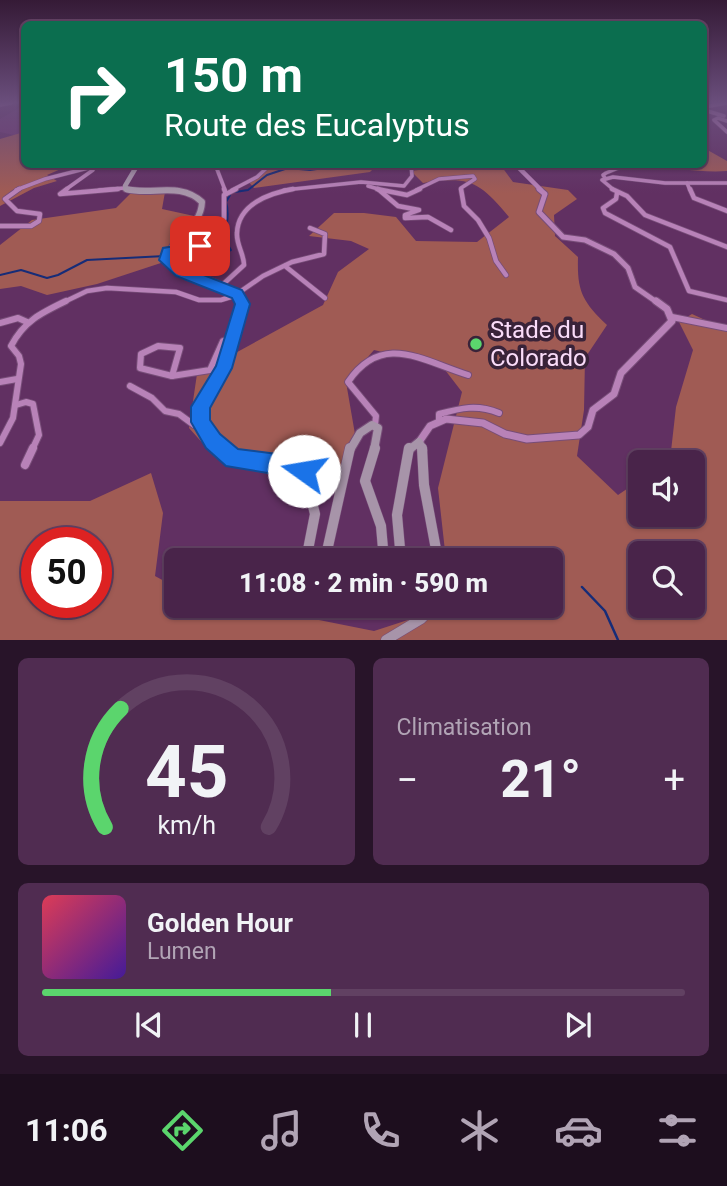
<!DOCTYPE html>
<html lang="fr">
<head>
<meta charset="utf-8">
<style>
	:root { --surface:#49244a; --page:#502c51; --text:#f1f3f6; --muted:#b1a4b5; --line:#614162; --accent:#5bd56d }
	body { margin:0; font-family:Roboto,sans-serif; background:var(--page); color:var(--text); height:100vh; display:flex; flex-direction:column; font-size:26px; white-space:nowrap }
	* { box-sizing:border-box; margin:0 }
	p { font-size:23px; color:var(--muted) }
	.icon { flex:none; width:38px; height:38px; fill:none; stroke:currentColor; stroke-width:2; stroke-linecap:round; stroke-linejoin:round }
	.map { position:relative; height:640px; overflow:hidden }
	.details { display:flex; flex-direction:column; gap:18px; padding:18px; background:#281429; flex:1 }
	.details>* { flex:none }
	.banner { position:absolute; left:21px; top:21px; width:686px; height:147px; border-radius:10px; box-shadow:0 2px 5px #0004,0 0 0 2px var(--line); background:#0b6e4f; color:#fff; overflow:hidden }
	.fabs { position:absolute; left:628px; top:450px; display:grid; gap:14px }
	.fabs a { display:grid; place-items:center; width:77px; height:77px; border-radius:10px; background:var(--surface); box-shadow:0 2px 5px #0004,0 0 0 2px var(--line); font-size:35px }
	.speed { position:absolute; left:21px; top:527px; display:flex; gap:14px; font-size:35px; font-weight:700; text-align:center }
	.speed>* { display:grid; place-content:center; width:91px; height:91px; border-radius:50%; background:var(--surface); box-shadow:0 2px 5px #0004,0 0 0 2px var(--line); line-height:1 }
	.speed .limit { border:10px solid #d22; background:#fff; color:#111 }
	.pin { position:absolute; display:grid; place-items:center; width:60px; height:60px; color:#fff; margin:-30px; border-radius:14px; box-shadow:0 4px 10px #0006 }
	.me { position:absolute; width:77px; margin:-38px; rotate:283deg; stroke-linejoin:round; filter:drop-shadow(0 0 5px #0008) }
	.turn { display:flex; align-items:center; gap:24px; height:147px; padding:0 28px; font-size:32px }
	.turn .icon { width:91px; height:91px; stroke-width:2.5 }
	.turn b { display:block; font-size:49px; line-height:60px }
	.big { font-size:52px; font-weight:800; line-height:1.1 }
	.details .card { flex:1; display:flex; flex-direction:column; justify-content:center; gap:10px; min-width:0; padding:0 24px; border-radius:10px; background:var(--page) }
	.details .dial { align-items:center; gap:0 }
	.dial svg { height:182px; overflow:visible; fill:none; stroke:var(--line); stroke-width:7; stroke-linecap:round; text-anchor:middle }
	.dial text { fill:var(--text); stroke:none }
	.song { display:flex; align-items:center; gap:21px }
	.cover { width:84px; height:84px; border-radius:10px; background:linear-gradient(135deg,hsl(350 70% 55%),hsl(260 70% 35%)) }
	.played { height:7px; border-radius:4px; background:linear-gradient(90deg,var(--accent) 45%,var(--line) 45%) }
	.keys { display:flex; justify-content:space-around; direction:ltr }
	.heat { display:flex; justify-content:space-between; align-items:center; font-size:38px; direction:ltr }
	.details .tiles { flex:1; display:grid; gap:18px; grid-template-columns:1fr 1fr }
	.card:last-child { grid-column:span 2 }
	.trip { position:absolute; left:164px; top:548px; width:399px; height:70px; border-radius:10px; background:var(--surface); box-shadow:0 2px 5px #0004,0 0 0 2px var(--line); font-weight:800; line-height:70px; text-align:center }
	.dock { display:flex; height:112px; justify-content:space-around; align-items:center; background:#1d0e1e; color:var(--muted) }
	.dock .icon { width:49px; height:49px }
	.dock .on { color:var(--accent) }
	.dock b { font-size:32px; color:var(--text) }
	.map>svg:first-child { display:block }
	.built { fill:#6e376f }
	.green { fill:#a05b54; fill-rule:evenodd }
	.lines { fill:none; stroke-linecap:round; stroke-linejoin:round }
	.stream-far1 { stroke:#162c78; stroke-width:2 }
	.stream { stroke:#162c78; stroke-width:2.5 }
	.minor-far3-casing { stroke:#774d78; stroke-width:4.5 }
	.minor-far2-casing { stroke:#774d78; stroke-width:6 }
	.minor-far1-casing { stroke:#774d78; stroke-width:8 }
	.minor-casing { stroke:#774d78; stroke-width:10 }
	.tertiary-far2-casing { stroke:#774d78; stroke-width:5 }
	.tertiary-far1-casing { stroke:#774d78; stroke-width:7 }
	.tertiary-casing { stroke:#774d78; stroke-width:9 }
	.secondary-far3-casing { stroke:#774d78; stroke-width:5 }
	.secondary-far2-casing { stroke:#774d78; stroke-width:8 }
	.secondary-far1-casing { stroke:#774d78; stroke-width:10 }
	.secondary-casing { stroke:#774d78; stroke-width:11 }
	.minor-far3 { stroke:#b882b8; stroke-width:3.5 }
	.minor-far2 { stroke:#b882b8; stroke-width:4.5 }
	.minor-far1 { stroke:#b882b8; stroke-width:6 }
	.minor { stroke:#b882b8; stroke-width:8 }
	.tertiary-far2 { stroke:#b882b8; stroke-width:4.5 }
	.tertiary-far1 { stroke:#b882b8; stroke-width:5 }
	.tertiary { stroke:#b882b8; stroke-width:7 }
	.secondary-far3 { stroke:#a794a9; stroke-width:4.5 }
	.secondary-far2 { stroke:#a794a9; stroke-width:6 }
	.secondary-far1 { stroke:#a794a9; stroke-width:8 }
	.secondary { stroke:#a794a9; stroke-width:10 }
	.route { fill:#1a73e8; stroke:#114b97; stroke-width:2 }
	.poi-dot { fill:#5bd56d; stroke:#392339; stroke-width:2.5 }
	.labels { text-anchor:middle; stroke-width:7; stroke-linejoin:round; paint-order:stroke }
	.poi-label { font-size:24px; fill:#fadcf9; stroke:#392339; text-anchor:start }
</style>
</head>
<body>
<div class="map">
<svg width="727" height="640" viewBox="0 0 727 640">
	<rect width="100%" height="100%" fill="#613062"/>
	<polygon class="built" points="24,105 24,132 18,136 0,132 0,119"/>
	<g class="green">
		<polygon points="24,132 24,164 70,165 47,175 57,181 34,188 0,206 0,139"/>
		<path d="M 704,148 L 727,161 L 727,171 C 700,173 673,167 646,166 C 618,165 592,170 564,165 L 704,164 Z"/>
		<polygon points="276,165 377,165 370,172 254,188 247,180"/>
		<path d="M 456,165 L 511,165 L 502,167 L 513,182 L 568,190 L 577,199 L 554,215 L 555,236 L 578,257 C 577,291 582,301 607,325 L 585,358 L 584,410 L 577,456 L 618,495 L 640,480 L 640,514 L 693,514 L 693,462 L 667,462 L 670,460 L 676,407 L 693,350 L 679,322 L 692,314 L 727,330 L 727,640 L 0,640 L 0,501 L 90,501 L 151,473 L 163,513 L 155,576 L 177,588 L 177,606 L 223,606 L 269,610 L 374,631 L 451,606 L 551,606 L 551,560 L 446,560 L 438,488 L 462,392 L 442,366 L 374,350 L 346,382 L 356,440 L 346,484 L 290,481 L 215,457 L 189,428 L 197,374 L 323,305 L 338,272 L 369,249 L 351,241 L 309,236 L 334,213 L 364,213 L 396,217 L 416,241 L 477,242 L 509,217 C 479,181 470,176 423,183 L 411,171 ZM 37,542 L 96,542 L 96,602 L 37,602 ZM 640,553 L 693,553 L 693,606 L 640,606 Z"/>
		<polygon points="134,190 165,192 162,209 208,219 170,260 97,284 47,295 21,286 0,289 0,245 32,220 116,208"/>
	</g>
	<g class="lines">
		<g class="stream-far1">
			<polyline points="275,164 276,168 287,168"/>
			<polyline points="218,167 227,164"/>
			<polyline points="235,192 248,190 267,175 288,168 310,170 351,164"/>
			<path d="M 170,255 L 210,258 L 231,250 C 220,235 232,219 226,202 L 230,195"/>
			<polyline points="0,275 21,270 47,278 58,275 87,260 165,256"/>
		</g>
		<polyline class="stream" points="582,587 605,611 618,640"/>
		<g class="minor-far3-casing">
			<g id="minor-far3">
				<polyline points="0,105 11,103"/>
				<polyline points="704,107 726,103"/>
				<polyline points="704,110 724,116"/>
				<polyline points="727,121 718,118 714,120 727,132"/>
				<polyline points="215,164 225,190"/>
				<polyline points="506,164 519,168"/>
				<polyline points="137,165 165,164"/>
				<polyline points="605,178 603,175 606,173 628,164"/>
				<polyline points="687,183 690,190"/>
				<polyline points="368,186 382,190"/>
				<polyline points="16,190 45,179 92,167 93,170 65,190"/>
				<polyline points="99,190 125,188"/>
				<polyline points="232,190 257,177 271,164"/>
				<polyline points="284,190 361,182 404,186 412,176 411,164"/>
				<polyline points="416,190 439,179 473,176 475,179 461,188 461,190"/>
				<polyline points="614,190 602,180 613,177 665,183 727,183"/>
			</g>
		</g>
		<g class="minor-far2-casing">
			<g id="minor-far2">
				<polyline points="67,189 60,194 118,189"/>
				<polyline points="224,189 226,194"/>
				<polyline points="377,189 407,195 420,189"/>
				<polyline points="378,189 398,206 419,210 405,215 405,218 428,217 451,230"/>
				<polyline points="461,189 464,206 478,220 489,238 496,261 506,275"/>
				<polyline points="612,189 627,196 645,215 727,247"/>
				<polyline points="690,189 694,198 727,211"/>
				<polyline points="617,193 616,199 603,208 605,213 670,247 689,291 727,300"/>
				<polyline points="0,226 31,226 39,221 40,214 17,211 5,199 19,189"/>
				<polyline points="169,252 214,244 224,219 224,195 236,189"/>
				<polyline points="285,266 325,298"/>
				<path d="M 220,287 L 244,265 C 244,254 236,244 237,233 C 238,204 270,193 293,189"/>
				<polyline points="62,303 87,291 107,288 176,292 199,300 221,300 234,296 263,276 292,262 324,254 325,234 310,228"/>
			</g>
		</g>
		<g class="minor-far1-casing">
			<g id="minor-far1">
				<polyline points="672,317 727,328"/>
				<polyline points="0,323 18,318 27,322"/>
				<polygon points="158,346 180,348 172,376 140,368 141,354"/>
				<polyline points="172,376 210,370 223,341 233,338"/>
				<polyline points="0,382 17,379"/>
				<polyline points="130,386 152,398 165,411 179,414 194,425 202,424"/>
				<polyline points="16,405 26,402 33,404 39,435 32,450"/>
				<path d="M 439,421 L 439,414 C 461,408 477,404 499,413"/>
				<path d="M 375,425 L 376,416 L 348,382 C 382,332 421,360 468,375"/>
				<path d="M 0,443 L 13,418 L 21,364 L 19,356 L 11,346 C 24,321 41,313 66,301"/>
			</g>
		</g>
		<g class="minor-casing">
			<polyline id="minor" points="25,465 33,448"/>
		</g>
		<g class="tertiary-far2-casing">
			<polyline id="tertiary-far2" points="515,164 541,190"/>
		</g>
		<g class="tertiary-far1-casing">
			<polyline id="tertiary-far1" points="539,189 545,194 539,212 563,237 585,240 614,254 628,268 635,287 658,303"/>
		</g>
		<g class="tertiary-casing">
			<polyline id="tertiary" points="419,442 430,426 446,419 483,423 505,434 527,439 579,435 588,427 593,410 614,394 621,373 672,321 667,309 656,301"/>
		</g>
		<g class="secondary-far3-casing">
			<polyline id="secondary-far3" points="138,164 125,186 127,190 178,190"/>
		</g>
		<g class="secondary-far2-casing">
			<path id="secondary-far2" d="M 126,189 C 151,196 180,181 202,202 C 201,229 172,235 166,260 C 187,278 228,279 242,303"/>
		</g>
		<g class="secondary-far1-casing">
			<g id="secondary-far1">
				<path d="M 223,450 C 180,413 209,404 224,367 C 232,347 237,325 243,304 L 241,301"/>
				<polyline points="350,450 360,433 372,425 378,428 374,450"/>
				<polyline points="409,450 419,442 423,450"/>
			</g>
		</g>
		<g class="secondary-casing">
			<g id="secondary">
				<polyline points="221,448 234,459 304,471 315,514 306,560"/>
				<polyline points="375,448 365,481 381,526 384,560"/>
				<polyline points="422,448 424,485 438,560"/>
				<polyline points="325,560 350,448"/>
				<polyline points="401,560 397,515 409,448"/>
				<polyline points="386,640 421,619 434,606"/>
			</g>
		</g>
		<use href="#minor-far3" class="minor-far3"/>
		<use href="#minor-far2" class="minor-far2"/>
		<use href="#minor-far1" class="minor-far1"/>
		<use href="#minor" class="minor"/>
		<use href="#tertiary-far2" class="tertiary-far2"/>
		<use href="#tertiary-far1" class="tertiary-far1"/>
		<use href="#tertiary" class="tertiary"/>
		<use href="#secondary-far3" class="secondary-far3"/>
		<use href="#secondary-far2" class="secondary-far2"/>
		<use href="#secondary-far1" class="secondary-far1"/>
		<use href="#secondary" class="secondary"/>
	</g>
	<linearGradient id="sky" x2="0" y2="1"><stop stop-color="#351a36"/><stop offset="0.53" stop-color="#6a4e7c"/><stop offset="1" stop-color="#6a4e7c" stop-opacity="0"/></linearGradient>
	<rect width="727" height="193" fill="url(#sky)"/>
	<polygon class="route" points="200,242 206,246 204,249 174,255 173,258 186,268 242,290 250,304 232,368 210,408 210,420 220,434 238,449 293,456 312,464 315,471 312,479 304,482 292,477 226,466 206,448 191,422 191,407 216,366 235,304 232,298 176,276 159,260 163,248"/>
	<circle class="poi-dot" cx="476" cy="344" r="7"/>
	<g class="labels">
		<g class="poi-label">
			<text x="490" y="338">Stade du<tspan x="490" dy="28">Colorado</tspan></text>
		</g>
	</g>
</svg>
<div class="fabs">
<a><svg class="icon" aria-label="sound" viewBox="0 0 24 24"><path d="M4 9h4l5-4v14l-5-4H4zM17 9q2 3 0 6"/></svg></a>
<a><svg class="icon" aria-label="search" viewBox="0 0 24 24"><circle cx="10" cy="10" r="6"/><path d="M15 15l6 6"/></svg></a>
</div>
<div class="speed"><div class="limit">50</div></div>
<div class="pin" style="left:200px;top:246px;background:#d93025"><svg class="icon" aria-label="arrive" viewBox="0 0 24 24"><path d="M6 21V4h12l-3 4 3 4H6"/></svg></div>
<svg class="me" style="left:304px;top:471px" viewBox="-20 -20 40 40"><circle r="19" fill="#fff"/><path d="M0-13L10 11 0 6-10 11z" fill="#1a73e8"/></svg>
<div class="trip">11:08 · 2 min · 590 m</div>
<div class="banner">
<div class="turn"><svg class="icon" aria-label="right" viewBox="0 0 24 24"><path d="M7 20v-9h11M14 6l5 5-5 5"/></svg><div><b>150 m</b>Route des Eucalyptus</div></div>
</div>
</div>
<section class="details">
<div class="tiles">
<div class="card dial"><svg viewBox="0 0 100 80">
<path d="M14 69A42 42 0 1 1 86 69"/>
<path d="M14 69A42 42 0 0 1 21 17" stroke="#5bd56d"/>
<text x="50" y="56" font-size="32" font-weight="700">45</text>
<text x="50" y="72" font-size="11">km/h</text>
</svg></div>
<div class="card"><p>Climatisation</p>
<div class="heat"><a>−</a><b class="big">21°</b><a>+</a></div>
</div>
<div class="card">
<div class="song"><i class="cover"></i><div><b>Golden Hour</b><p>Lumen</p></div></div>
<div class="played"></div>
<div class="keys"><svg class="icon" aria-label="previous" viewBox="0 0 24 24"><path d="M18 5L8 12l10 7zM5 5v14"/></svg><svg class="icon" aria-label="pause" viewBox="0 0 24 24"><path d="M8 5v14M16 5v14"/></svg><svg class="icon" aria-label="next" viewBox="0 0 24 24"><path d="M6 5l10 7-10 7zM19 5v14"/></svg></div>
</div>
</div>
</section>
<nav class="dock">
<b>11:06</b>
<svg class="icon on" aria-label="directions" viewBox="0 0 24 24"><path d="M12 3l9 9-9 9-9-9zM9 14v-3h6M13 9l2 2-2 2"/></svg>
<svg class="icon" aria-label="music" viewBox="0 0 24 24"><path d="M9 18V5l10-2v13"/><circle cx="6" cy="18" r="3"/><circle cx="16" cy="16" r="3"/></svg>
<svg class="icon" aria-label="phone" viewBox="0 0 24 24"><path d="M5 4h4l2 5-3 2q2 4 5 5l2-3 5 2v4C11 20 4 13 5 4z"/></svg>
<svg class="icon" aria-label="climate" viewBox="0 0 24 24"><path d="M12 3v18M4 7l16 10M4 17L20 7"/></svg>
<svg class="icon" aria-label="car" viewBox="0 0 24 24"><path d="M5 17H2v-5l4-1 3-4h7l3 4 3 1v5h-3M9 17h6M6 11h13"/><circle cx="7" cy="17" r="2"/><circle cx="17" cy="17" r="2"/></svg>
<svg class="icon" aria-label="filters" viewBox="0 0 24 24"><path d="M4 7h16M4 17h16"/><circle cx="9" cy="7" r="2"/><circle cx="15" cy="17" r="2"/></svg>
</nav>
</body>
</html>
